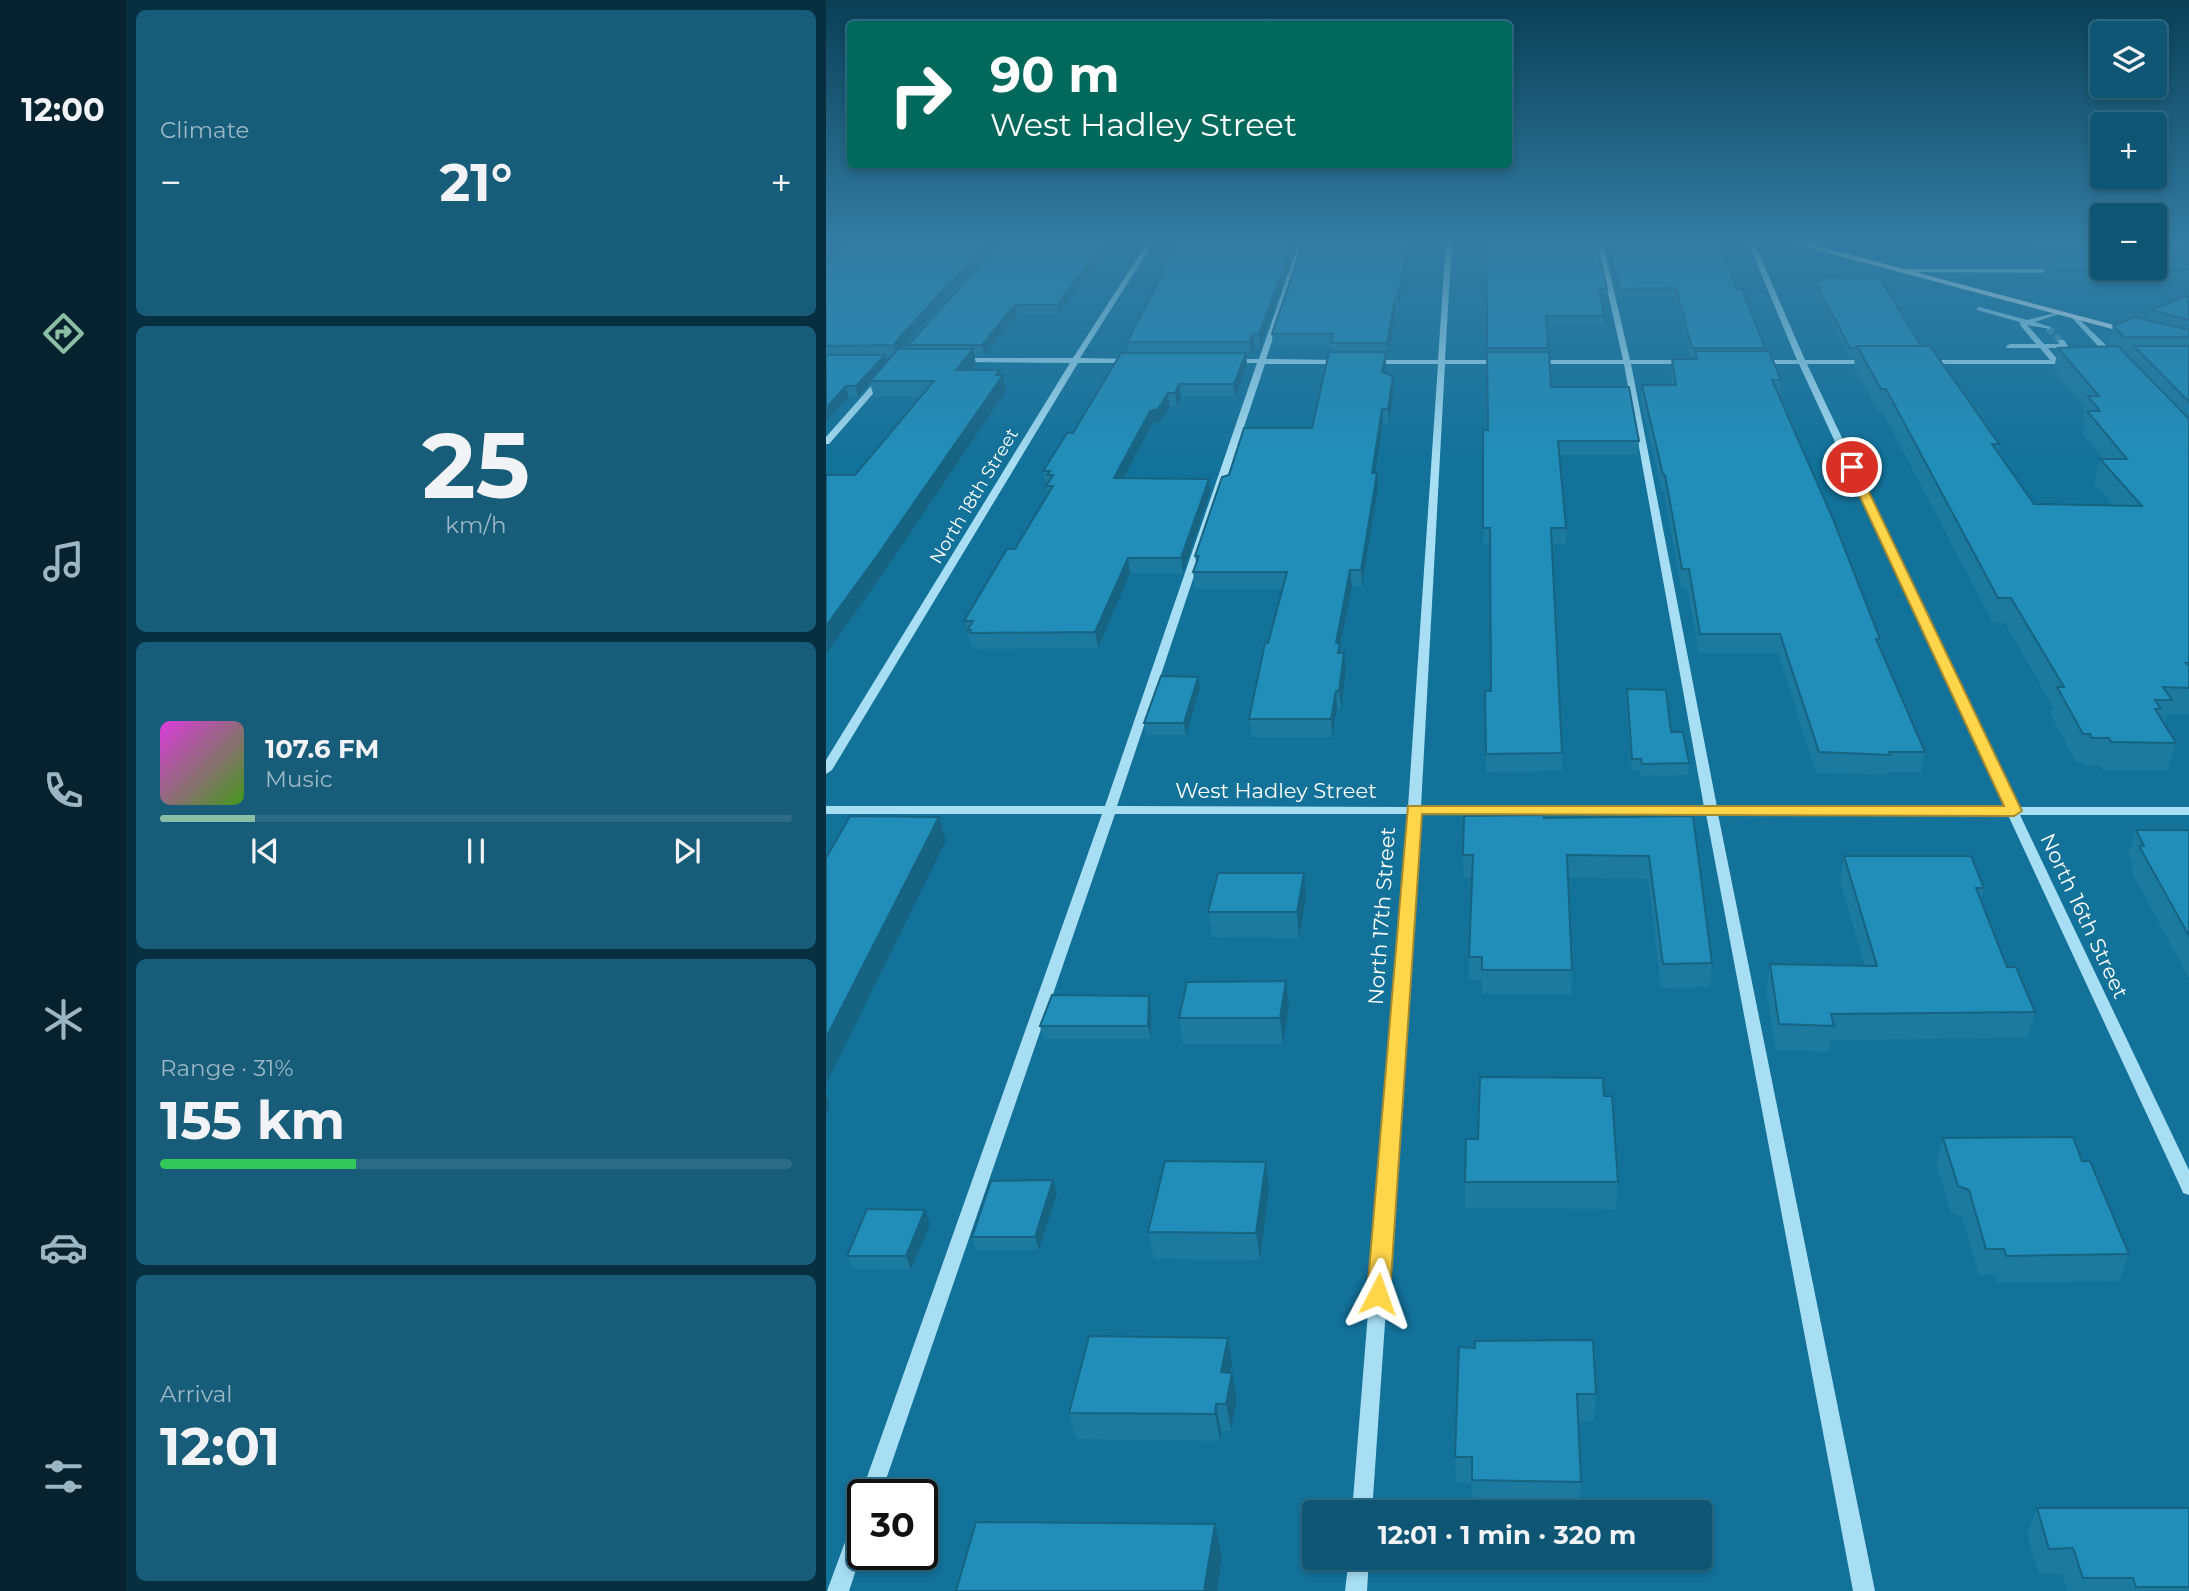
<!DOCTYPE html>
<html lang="en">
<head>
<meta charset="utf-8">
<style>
	:root { --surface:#0e5674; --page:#175c79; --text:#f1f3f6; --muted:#9bb7c5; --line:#2e6c86; --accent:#8abfa5 }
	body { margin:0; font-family:Montserrat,sans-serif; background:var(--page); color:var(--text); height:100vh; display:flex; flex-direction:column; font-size:26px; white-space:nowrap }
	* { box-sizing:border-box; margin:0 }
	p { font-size:23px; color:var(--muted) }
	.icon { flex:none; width:38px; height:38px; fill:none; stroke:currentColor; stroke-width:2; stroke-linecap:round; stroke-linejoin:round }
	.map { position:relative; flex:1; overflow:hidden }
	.panel { display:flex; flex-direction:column; gap:10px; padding:10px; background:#082f40; width:700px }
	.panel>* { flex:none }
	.hud { position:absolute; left:21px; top:21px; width:665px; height:147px; border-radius:7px; box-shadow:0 4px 10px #0003,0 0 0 2px var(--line); background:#00695c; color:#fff; overflow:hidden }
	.tools { position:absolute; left:1264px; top:21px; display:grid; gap:14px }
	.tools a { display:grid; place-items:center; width:77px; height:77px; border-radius:7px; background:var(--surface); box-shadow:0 4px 10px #0003,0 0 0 2px var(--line); font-size:35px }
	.speed { position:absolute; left:21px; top:1479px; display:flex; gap:14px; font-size:35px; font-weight:700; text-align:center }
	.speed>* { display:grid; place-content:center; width:91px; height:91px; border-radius:50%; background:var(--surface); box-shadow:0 4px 10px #0003,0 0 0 2px var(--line); line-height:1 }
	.speed .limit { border:4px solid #111; border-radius:10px; background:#fff; color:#111 }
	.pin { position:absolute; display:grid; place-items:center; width:60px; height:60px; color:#fff; margin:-30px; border:4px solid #fff; border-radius:50%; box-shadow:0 2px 7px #0007 }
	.me { position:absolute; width:77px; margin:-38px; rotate:4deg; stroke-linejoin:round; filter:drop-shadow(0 0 5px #0008) }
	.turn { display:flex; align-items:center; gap:24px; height:147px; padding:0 28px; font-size:32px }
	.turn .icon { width:91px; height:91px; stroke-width:2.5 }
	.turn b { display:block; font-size:49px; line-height:60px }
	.big { font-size:52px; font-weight:700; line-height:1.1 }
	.panel .tile { flex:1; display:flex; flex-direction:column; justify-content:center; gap:10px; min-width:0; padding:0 24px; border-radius:10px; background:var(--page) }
	.panel .dial { align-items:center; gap:0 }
	.dial b { font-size:91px; line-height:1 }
	.song { display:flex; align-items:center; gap:21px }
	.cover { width:84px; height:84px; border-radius:10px; background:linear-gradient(135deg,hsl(300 70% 55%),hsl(100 70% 35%)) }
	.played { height:7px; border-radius:4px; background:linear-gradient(90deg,var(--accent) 15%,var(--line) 15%) }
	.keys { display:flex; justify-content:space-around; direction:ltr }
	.heat { display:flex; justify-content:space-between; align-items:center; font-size:38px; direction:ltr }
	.charge { height:10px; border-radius:5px; background:linear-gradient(90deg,#34c759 31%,var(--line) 0) }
	.trip { position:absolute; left:476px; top:1500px; width:410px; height:70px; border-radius:7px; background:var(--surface); box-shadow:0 4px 10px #0003,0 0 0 2px var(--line); font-weight:700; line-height:70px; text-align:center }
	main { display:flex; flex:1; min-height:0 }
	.dock { display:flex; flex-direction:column; width:126px; justify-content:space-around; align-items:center; background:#06222e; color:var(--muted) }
	.dock .icon { width:49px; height:49px }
	.dock .active { color:var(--accent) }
	.dock b { font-size:32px; color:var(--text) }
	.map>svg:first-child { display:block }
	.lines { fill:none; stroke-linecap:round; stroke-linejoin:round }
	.minor-tunnel { stroke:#428eae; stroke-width:7; stroke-dasharray:7 3.5; stroke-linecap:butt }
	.minor { fill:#a7def3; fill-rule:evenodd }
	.major { fill:#f3fbff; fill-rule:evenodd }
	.wall { fill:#1c7a9f; fill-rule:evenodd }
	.shaded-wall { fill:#176382 }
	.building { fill:#218eb9; stroke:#176382; stroke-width:2 }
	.route { fill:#ffd54a; stroke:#a68a30; stroke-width:2 }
	.labels { text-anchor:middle; stroke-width:7; stroke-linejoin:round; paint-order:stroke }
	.far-street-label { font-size:18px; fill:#fff; stroke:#13729a }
	.street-label { font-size:21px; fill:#fff; stroke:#13729a }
</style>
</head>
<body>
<main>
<nav class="dock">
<b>12:00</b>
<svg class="icon active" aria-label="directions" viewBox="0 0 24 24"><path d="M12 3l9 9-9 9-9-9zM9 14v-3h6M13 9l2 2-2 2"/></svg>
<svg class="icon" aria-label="music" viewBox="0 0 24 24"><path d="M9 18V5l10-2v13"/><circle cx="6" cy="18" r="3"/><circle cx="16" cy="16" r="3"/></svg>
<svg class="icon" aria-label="phone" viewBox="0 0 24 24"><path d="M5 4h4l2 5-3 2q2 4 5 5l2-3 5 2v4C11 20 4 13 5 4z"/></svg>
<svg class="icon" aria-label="climate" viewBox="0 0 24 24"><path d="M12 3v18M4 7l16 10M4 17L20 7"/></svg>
<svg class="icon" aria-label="car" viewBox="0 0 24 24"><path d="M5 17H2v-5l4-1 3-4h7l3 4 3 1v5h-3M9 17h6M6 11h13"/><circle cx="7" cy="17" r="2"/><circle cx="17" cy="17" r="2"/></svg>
<svg class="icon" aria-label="filters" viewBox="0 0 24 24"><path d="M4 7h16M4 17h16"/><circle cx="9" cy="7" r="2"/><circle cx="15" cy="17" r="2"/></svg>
</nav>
<section class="panel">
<div class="tile"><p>Climate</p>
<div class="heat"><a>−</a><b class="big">21°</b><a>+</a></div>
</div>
<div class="tile dial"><b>25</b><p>km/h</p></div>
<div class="tile">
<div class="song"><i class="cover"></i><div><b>107.6 FM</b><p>Music</p></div></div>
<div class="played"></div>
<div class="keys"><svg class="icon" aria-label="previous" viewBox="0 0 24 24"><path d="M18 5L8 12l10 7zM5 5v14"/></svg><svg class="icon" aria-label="pause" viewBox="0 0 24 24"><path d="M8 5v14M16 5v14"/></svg><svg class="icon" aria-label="next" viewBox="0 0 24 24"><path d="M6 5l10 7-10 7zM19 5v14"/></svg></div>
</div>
<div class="tile"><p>Range · 31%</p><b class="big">155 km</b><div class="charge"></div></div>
<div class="tile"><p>Arrival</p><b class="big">12:01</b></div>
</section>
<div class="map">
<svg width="1363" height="1591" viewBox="0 0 1363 1591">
	<rect width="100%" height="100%" fill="#13729a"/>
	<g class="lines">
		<polyline class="minor-tunnel" points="1222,328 1235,342"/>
		<g class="minor">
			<polygon points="323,240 329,240 254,358 306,359 310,361 306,363 252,363 6,770 0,774 0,760 244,363 135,362 131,360 135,358 247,358"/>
			<polygon points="474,240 480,240 440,359 516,360 520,362 516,364 439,364 291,806 582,807 612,364 544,364 540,362 544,360 612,360 620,240 626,240 619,360 677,360 681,362 677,364 619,364 595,807 878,807 798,364 709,364 705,362 709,360 797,360 772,249 743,240 754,240 778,248 804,360 862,360 866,362 862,364 805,364 891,807 1178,807 973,364 933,364 929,362 933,360 971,360 921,240 927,240 979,360 1044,360 1048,362 1044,364 981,364 1191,807 1363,807 1363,815 1194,815 1363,1170 1363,1195 1357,1193 1355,1188 1182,815 892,814 1049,1591 1027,1591 880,814 594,814 546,1512 526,1512 582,814 289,814 55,1494 37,1494 37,1498 35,1494 276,814 0,814 0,806 279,806 431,363 404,363 400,361 404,359 433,359"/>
			<polygon points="1073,269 1234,269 1237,271 1234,273 1071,272 1070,271"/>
			<polygon points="1153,307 1201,320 1233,312 1233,314 1209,322 1224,327 1224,329 1201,325 1218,344 1233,344 1232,340 1238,340 1242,346 1241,348 1222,348 1232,360 1244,360 1248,362 1244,364 1098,364 1097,362 1101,360 1224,360 1214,348 1181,348 1180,346 1184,344 1210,344 1194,325 1194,322 1151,310 1151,308"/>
			<polygon points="1247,317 1251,317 1291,356 1291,360 1285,360 1247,319"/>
			<polygon points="53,377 60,379 3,444 0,444 0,437"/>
			<polygon points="37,1509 37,1549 23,1591 1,1591 30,1512"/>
			<polygon points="523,1558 543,1558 541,1591 519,1591"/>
		</g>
		<polygon class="major" points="954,240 969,240 1314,332 1305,334"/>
	</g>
	<g class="wall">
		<path d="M 172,240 L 76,349 L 83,349 L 82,345 L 289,240 L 233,314 L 191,314 L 158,355 L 148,355 L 150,365 L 146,370 L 173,370 L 180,391 L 56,575 L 0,654 L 0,475 L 29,475 L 95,397 L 48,397 L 44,383 L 32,397 L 23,397 L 0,421 L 0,261 ZM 59,355 L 67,355 L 61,362 Z"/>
		<polygon points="473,240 434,347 428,347 425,355 420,355 421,366 409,397 355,397 351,406 344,406 334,422 326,424 298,479 384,493 357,573 304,573 272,648 147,649 147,646 145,646 138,621 189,549 222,494 220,486 221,485 220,485 217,471 247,433 302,353 301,342 335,278 334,273"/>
		<polygon points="478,240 595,240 594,249 583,250 572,311 570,311 562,356 560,356 560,366 559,373 567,376 568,390 563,424 557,423 550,473 552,489 536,587 526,587 514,646 515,653 518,653 520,671 515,709 511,709 506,737 426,737 423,719 456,589 369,589 367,572 370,563 369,556 403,475 486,428 506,352 505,347 447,347 446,334"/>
		<polygon points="661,240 770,243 762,240 891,240 911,289 939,348 938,351 955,380 953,395 1054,639 1053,645 1099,752 1095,772 1061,772 1060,775 990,773 952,653 873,653 861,588 855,588 838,492 836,492 815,401 816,385 846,385 845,374 846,359 868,359 868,356 865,356 849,297 792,297 781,247 770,243 781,289 780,297 774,297 778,316 778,325 721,325 725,387 813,441 812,455 734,455 740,528 740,544 726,544 736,753 736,771 660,772 659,691 665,691 664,544 657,544 662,430"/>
		<polygon points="1184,240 1276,240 1276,268 1328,268 1328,240 1363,240 1363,284 1225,283 1217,275 1219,266 1209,266"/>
		<polygon points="993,278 1095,346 1173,444 1172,452 1208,504 1288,506 1268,483 1274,459 1277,459 1256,433 1259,421 1257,418 1259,407 1228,369 1232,348 1282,346 1287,326 1323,320 1325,310 1363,296 1363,715 1341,715 1338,725 1350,743 1341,771 1277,771 1275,766 1258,766 1256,762 1250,762 1225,715 1227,707 1179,623 1167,623 1056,411 1052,411 1028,367 1029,357 1023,357 987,290 988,281 992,281"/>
		<polygon points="372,677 374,688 360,735 320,735 318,723"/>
		<polygon points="801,689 845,732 863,763 862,775 815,776 814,771 806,771 800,701"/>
		<polygon points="867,816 886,963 884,987 835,988 822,879 742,878 746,970 745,994 656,994 656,980 643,980 643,957 646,878 638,878 637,855 718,818"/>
		<polygon points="1310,830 1363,832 1363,978 1305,871 1307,864 1302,855"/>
		<polygon points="1018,856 1158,888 1155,900 1181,967 1209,1012 1202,1038 1005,1040 1003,1052 950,1050 940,990 944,964 1039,966 1014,881"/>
		<polygon points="478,873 480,898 473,938 386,937 382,912"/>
		<polygon points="460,981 463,1007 457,1044 357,1044 353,1018"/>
		<polygon points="325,1009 325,1039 217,1039 214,1026"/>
		<polygon points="1117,1138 1256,1161 1303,1254 1293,1281 1171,1283 1170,1275 1153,1275 1136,1217 1125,1212 1110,1164"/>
		<polygon points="652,1139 792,1182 790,1209 639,1208 639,1182"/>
		<polygon points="440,1162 443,1188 434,1260 328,1259 322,1232"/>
		<polygon points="231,1194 213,1250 150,1250 146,1237"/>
		<polygon points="104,1224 85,1270 27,1269 21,1256"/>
		<polygon points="633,1347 770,1394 768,1421 752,1421 755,1482 754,1508 647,1506 646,1483 630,1483 629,1457"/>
		<polygon points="406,1364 405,1373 406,1373 411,1399 405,1430 395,1431 394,1441 251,1439 243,1413"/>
		<polygon points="1211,1508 1363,1508 1363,1591 1242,1591 1236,1574 1213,1574 1201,1534"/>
	</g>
	<g class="shaded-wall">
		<polygon points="10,240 22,240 0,259 0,249"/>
		<polygon points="163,240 172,240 70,355 67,345"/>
		<polygon points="281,240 289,240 233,314 231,305"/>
		<polygon points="468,240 473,240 434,347 433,334"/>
		<polygon points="582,240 595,240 594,249 583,250 572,311 572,299"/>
		<polygon points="569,299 570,311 562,356 561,343"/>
		<polygon points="189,305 191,314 158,355 156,345"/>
		<polygon points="427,334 428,347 425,355 424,342"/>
		<polygon points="147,349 150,365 134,386 130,370"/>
		<polygon points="560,352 560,366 556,387 556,372"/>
		<polygon points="420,353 421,366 409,397 408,384"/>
		<polygon points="59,355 61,365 44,381 44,383 32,397 30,386"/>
		<polygon points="173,370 175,378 177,375 180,391 56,575 0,654 0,626"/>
		<polygon points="567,376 568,390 563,424 562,409"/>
		<polygon points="353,384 355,397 351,406 349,393"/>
		<polygon points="20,386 23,397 0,421 0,408"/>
		<polygon points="342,393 344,406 334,422 326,424 290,493 288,478 324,411"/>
		<polygon points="556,409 557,423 547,489 546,473"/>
		<polygon points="551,473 552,489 536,587 535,570"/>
		<polygon points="383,479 384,493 357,573 355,558"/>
		<polygon points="302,558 304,573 272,648 269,632"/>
		<polygon points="524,570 526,587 514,646 515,661 510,643"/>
		<polygon points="518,653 520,671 515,709 513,691"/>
		<polygon points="372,677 374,688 360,735 358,723"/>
		<polygon points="510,691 511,709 506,737 505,719"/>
		<polygon points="113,817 120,841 0,1084 0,1038"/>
		<polygon points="478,873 480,898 473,938 471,912"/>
		<polygon points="460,981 463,1007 457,1044 454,1018"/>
		<polygon points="323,996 325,1009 325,1039 322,1026"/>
		<polygon points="0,1095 4,1106 0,1115"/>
		<polygon points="440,1162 443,1188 434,1260 430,1233"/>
		<polygon points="227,1180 231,1194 213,1250 209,1237"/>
		<polygon points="99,1210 104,1224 85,1270 80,1256"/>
		<polygon points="402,1338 406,1364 400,1398 395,1372"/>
		<polygon points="406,1373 411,1399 405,1430 400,1404"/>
		<polygon points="390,1404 395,1431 394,1441 389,1414"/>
		<polygon points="389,1524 396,1557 391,1591 378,1591"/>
	</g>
	<g class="building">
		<polygon points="0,240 10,240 0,249"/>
		<polygon points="24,240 163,240 67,345 0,346 0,261"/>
		<polygon points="177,240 281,240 231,305 189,305 156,345 82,345"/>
		<polygon points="353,240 468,240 433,334 427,334 424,342 301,342 337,273 334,273"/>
		<polygon points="478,240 582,240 572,299 569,299 561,343 505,343 507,334 446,334"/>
		<polygon points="661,240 760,240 770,243 781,289 773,289 778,316 720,316 722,348 661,348"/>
		<polygon points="781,240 891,240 911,289 916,289 939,348 866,348 850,288 793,289"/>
		<polygon points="1200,240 1276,240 1276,252 1212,252"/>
		<rect x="1328" y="240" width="35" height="12"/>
		<polygon points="1220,261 1276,261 1276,268 1328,268 1328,261 1363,261 1363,269 1228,269"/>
		<polygon points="993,278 1054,279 1095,346 1031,346 1030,348 1024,348 988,281 995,281"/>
		<polygon points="1362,295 1363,320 1325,310"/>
		<polygon points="1309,317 1363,330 1363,337 1298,337 1287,326"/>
		<polygon points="1031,346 1104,346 1173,444 1166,444 1208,504 1316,506 1274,459 1301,459 1261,411 1274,411 1262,396 1273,396 1232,348 1292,346 1363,419 1363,663 1360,663 1363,666 1363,688 1337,687 1346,700 1329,700 1335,709 1329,709 1350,743 1285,742 1283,738 1266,738 1264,734 1257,734 1231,687 1238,687 1185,598 1172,598 1060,389 1055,389"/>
		<polygon points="1308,346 1363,346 1363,402"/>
		<polygon points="72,349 147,349 130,370 173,370 170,375 177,375 51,556 0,626 0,475 29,475 108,381 44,381"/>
		<polygon points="869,351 943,351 955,380 946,380 1007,519 1054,639 1050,639 1099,752 1063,752 1064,755 993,752 954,634 874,634 863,569 856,569 839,475 837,475 816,385 850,385 846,359 871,359"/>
		<polygon points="503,352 560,352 556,372 567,376 562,409 556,409 546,473 551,473 535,570 524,570 510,643 514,643 512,653 518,653 513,691 510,691 505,719 423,719 439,643 442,643 461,572 367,572 373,556 369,556 396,477 403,475 418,428 486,428"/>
		<polygon points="661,352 723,352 725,387 803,387 813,441 732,441 740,528 725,528 736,753 660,754 659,691 665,691 664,528 657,528 657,430 662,430"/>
		<polygon points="295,353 420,353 408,384 353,384 349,393 342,393 332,409 324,411 288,478 383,479 355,558 302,558 269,632 144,633 145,630 141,630 147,621 138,621 181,549 189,549 227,486 220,486 227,475 221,475 224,471 217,471 241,433 247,433"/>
		<polygon points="0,355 59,355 30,386 20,386 0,408"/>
		<polygon points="335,676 372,677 358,723 318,723"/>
		<polygon points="801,689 840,690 845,732 857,732 863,763 816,764 815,759 806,759"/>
		<polygon points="718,815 718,818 867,816 886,963 837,964 823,856 741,855 746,970 656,970 656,957 643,957 647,855 637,855 638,816"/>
		<polygon points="24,816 113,817 0,1038 0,858"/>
		<polygon points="1310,830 1361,830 1363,832 1363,936 1313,846 1318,846"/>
		<polygon points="1018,856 1145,856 1158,888 1150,888 1181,967 1190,967 1209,1012 1005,1014 1008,1026 953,1024 944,964 1051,966"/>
		<polygon points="392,873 478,873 471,912 382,912"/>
		<polygon points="460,981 454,1018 353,1018 361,982"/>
		<polygon points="226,995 323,996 322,1026 214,1026"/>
		<polygon points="654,1077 777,1078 778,1096 786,1096 792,1182 639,1182 640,1139 652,1139"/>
		<polygon points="1247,1137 1256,1161 1264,1161 1303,1254 1180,1256 1178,1249 1160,1249 1143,1190 1132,1186 1117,1138"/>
		<polygon points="339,1161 440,1162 430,1233 322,1232"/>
		<polygon points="227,1180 209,1237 146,1237 165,1181"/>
		<polygon points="41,1209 99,1210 80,1256 21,1256"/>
		<polygon points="263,1336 402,1338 395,1372 406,1373 400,1404 390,1404 389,1414 243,1413"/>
		<polygon points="767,1340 770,1394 751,1394 755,1482 646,1480 646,1457 629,1457 633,1347 649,1348 649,1341"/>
		<polygon points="1211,1508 1363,1508 1363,1587 1310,1587 1307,1578 1257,1578 1247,1548 1223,1549"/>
		<polygon points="150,1522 389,1524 378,1591 130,1591"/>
	</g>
	<linearGradient id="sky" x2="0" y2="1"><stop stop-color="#0a3f55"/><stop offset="0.52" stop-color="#337ca3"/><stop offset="1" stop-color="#337ca3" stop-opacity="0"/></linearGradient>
	<rect width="1363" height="463" fill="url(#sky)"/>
	<polygon class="route" points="1026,463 1031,467 1196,811 1188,816 596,814 564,1294 561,1301 552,1304 544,1301 541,1294 582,806 1178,806 1020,467"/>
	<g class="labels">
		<g class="far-street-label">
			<text transform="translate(148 496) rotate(-59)" y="6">North 18th Street</text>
		</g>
		<g class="street-label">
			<text x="450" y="798">West Hadley Street</text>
			<text transform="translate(556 916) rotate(-86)" y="7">North 17th Street</text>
			<text transform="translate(1258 916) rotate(65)" y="7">North 16th Street</text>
		</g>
	</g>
</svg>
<div class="tools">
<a><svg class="icon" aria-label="layers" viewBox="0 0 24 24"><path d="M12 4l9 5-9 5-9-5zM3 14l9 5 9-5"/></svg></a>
<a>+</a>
<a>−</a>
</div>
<div class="speed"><div class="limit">30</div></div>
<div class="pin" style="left:1026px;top:467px;background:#d93025"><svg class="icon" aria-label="arrive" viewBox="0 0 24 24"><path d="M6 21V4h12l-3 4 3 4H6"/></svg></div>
<svg class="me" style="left:552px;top:1294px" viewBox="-20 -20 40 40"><path d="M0-17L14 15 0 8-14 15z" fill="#ffd54a" stroke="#fff" stroke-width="4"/></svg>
<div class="trip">12:01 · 1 min · 320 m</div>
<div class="hud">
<div class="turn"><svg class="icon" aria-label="right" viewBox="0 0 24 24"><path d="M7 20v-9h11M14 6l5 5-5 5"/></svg><div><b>90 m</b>West Hadley Street</div></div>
</div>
</div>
</main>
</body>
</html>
